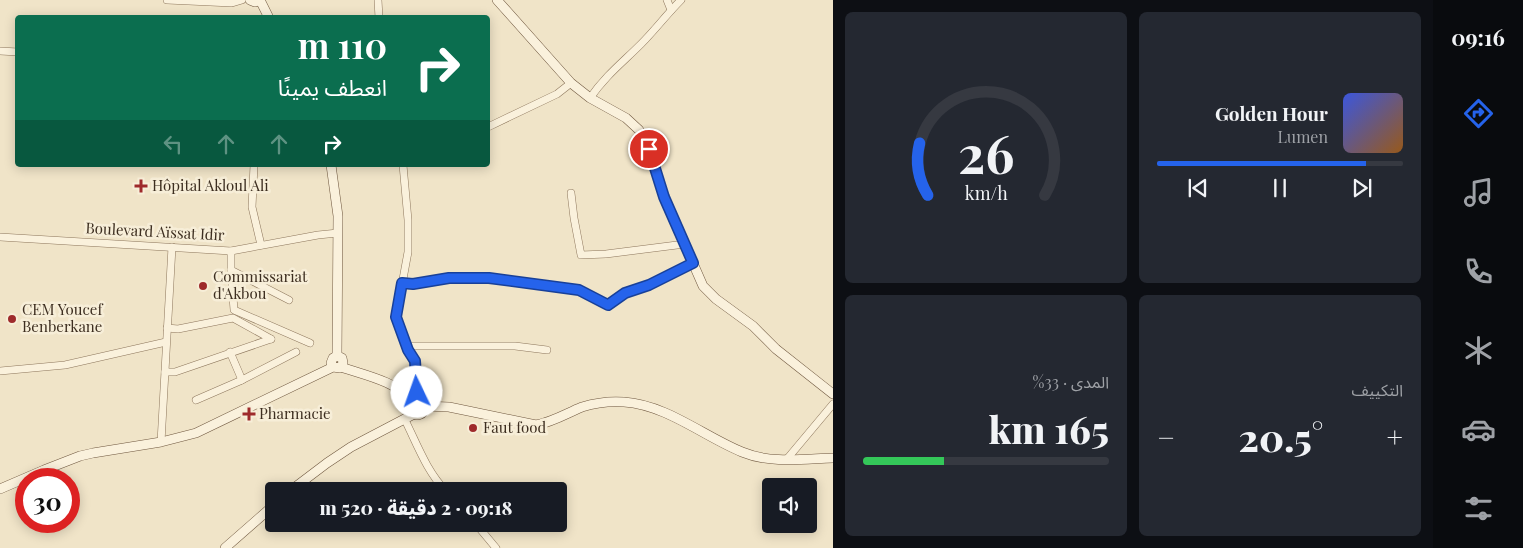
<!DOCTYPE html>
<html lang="ar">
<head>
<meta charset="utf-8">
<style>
	:root { --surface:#171b24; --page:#242831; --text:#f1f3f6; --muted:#9ea1a6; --line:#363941; --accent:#2563eb }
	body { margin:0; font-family:"Playfair Display","Noto Sans Arabic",serif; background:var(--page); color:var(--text); direction:rtl; height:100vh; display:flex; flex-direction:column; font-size:19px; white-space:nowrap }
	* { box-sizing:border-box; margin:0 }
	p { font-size:16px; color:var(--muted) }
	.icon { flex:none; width:28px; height:28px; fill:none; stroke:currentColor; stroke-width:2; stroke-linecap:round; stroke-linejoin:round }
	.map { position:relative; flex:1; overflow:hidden; direction:ltr }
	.side { display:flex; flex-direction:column; gap:12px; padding:12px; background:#0d0f14; width:600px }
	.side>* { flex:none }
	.top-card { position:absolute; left:15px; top:15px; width:475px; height:152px; border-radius:5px; box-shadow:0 2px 12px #0003; direction:rtl; background:#0b6e4f; color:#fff; overflow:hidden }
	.fabs { position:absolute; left:762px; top:478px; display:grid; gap:10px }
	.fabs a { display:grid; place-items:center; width:55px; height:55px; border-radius:5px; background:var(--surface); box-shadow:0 2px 12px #0003; font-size:25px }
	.speed { position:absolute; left:15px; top:468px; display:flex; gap:10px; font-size:25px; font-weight:700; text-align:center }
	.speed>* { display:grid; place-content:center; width:65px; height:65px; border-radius:50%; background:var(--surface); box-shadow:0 2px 12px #0003; line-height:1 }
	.speed .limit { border:8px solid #d22; background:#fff; color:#111 }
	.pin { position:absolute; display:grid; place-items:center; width:42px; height:42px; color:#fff; margin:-21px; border:2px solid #fff; border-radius:50%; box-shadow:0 1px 5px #0007 }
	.me { position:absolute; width:55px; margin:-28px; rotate:357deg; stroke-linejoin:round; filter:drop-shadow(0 0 4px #0008) }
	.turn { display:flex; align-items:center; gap:18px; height:105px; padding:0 20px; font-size:22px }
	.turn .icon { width:65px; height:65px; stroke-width:2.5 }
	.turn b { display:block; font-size:35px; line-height:42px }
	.lanes { display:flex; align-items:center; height:48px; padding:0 20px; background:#0003; justify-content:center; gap:25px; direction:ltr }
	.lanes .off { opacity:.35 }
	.big { font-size:38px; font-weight:800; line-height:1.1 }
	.side .widget { flex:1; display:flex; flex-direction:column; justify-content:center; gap:8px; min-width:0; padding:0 18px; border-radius:8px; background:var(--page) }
	.side .dial { align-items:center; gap:0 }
	.dial svg { height:130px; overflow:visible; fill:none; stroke:var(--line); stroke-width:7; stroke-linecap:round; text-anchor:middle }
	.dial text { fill:var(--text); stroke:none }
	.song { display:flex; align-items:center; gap:15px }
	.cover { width:60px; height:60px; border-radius:8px; background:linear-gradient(135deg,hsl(230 70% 55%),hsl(30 70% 35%)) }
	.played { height:5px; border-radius:2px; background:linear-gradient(90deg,var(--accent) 85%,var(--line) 85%) }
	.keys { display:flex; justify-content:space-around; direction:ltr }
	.heat { display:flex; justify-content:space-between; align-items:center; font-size:28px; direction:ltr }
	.charge { height:8px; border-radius:4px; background:linear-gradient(90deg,#34c759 33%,var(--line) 0) }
	.side .tiles { flex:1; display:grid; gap:12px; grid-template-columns:repeat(2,1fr) }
	.trip { position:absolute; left:265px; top:482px; width:302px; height:50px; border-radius:5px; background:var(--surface); box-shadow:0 2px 12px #0003; font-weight:800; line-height:50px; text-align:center; direction:rtl }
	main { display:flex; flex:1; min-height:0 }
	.dock { display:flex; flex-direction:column; width:90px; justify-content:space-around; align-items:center; background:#090b0e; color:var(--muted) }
	.dock .icon { width:35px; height:35px }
	.dock .selected { color:var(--accent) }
	.dock b { font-size:22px; color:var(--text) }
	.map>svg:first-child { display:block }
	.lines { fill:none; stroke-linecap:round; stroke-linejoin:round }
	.street-casing { stroke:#8d765c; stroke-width:8 }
	.secondary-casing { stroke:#6f573f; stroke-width:10 }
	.street { stroke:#faf1dc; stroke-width:7 }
	.secondary { stroke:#faf1dc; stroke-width:9 }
	.route-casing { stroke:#184099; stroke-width:12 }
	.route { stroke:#2563eb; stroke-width:9 }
	.poi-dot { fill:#9e2a2b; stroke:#f7eed8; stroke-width:2 }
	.labels { text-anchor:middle; stroke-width:5; stroke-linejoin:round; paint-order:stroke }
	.poi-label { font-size:15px; fill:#3d2e20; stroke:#f7eed8; text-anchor:start }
	.street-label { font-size:15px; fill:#3d2e20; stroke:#f7eed8 }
</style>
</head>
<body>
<main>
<nav class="dock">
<b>09:16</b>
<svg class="icon selected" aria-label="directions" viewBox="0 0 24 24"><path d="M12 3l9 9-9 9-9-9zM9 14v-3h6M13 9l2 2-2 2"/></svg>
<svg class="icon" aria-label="music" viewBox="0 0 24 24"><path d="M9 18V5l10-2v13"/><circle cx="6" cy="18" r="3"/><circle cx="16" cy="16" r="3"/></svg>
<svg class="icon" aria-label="phone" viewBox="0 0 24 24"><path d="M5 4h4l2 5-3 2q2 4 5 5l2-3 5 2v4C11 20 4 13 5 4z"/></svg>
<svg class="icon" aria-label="climate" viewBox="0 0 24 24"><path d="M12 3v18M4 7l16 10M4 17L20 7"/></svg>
<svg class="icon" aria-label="car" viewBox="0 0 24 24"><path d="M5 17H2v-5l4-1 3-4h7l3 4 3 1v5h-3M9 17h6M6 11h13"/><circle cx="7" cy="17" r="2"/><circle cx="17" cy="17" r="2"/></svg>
<svg class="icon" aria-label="filters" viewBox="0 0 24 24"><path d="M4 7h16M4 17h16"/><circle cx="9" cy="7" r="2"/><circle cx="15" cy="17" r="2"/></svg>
</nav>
<section class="side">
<div class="tiles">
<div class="widget">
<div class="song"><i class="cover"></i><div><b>Golden Hour</b><p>Lumen</p></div></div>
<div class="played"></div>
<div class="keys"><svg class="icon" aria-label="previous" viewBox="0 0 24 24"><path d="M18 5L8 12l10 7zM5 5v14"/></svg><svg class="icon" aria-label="pause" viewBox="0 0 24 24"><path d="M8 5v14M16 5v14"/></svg><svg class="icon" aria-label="next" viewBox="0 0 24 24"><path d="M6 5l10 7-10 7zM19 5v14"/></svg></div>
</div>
<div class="widget dial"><svg viewBox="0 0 100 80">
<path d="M14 69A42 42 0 1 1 86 69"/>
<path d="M14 69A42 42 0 0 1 9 37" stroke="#2563eb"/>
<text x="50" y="56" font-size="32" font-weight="700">26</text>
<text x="50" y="72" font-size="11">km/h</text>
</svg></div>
<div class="widget"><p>التكييف</p>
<div class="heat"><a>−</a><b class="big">20.5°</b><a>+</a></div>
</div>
<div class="widget"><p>المدى · 33%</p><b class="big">165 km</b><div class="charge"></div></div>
</div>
</section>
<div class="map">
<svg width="833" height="548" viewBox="0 0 833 548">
	<rect width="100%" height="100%" fill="#f0e4c8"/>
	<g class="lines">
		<g class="street-casing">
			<g id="street">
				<polyline points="167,0 232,3 242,0"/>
				<polyline points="378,0 379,18"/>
				<polyline points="667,0 671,10"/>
				<polyline points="0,51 18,52"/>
				<path d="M 590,98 C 606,75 622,63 641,44 C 655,30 667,14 681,0"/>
				<polyline points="488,127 557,94 571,83"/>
				<polyline points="254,165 252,207 261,245"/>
				<polyline points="403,165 408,220 408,252 396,317 408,350 415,361 417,392 418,399"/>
				<polyline points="571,193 574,218 581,255 606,254 685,244"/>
				<polyline points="0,237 231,251 318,235 338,233"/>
				<polyline points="231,251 231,270 289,300"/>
				<polyline points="231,270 234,310 310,343"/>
				<polyline points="402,283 413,284 449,278 489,278 579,290 608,305 625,293 649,285 693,263"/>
				<polyline points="167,328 178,329 233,318 271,339"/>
				<polyline points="407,346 515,346 547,350"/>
				<polyline points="230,352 242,380"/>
				<polyline points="0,371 65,365 166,342"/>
				<polyline points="165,372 175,372 271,339"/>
				<polyline points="196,400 242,380 296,352"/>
				<path d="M 405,420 C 417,444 427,472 446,491"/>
				<polyline points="161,442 172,247"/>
				<polyline points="787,459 833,404"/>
				<polyline points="476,524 496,548"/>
			</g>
		</g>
		<g class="secondary-casing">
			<g id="secondary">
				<polyline points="250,0 255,2 260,0"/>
				<polyline points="260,0 269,18"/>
				<polyline points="497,0 571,83 590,98 626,118 639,130 649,149 664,197 703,286 716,299 753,326 776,349 833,394"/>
				<polyline points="331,165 338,216 337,356"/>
				<path d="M 341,367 C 364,375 396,381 412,401"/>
				<circle cx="417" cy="407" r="8"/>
				<path d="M 425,406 L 449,407 L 536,425 C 553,422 567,413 582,407 C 595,403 611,401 624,402 C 667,405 703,436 742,452 C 771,464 803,459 833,458"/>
				<polyline points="0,489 44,470 80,456 93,453 161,442 196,433 333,367 340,368 343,363 342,358 337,356 333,358 331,363 333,367"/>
				<polyline points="290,491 327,463 351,447 414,414"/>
				<polyline points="225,548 274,505"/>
			</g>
		</g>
		<use href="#street" class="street"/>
		<use href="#secondary" class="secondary"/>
	</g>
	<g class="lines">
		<g class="route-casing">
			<polyline id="route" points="417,392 415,361 408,350 396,317 402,283 413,284 449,278 489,278 579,290 608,305 625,293 649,285 693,263 664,197 649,149"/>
		</g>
		<use href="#route" class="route"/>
	</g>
	<g class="poi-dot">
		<path d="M138.5 178.5h5v5h5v5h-5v5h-5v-5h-5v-5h5z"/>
		<circle cx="203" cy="286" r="5"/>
		<circle cx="12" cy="319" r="5"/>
		<path d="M246.5 406.5h5v5h5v5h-5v5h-5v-5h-5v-5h5z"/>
		<circle cx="473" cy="428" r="5"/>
	</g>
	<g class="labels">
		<g class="poi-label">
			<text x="152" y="191">Hôpital Akloul Ali</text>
			<text x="213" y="282">Commissariat<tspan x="213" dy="17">d'Akbou</tspan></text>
			<text x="22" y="315">CEM Youcef<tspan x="22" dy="17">Benberkane</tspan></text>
			<text x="259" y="419">Pharmacie</text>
			<text x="483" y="433">Faut food</text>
		</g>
		<g class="street-label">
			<text transform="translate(155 232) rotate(3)" y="5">Boulevard Aïssat Idir</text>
		</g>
	</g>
</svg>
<div class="fabs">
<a><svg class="icon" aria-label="sound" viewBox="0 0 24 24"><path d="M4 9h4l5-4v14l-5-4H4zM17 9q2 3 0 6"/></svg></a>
</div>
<div class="speed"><div class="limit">30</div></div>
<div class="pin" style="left:649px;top:149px;background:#d93025"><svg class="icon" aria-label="arrive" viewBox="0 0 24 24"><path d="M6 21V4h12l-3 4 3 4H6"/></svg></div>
<svg class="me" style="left:417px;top:392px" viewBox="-20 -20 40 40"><circle r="19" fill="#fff"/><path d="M0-13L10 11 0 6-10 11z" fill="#2563eb"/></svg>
<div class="trip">09:18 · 2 دقيقة · 520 m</div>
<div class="top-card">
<div class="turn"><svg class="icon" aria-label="right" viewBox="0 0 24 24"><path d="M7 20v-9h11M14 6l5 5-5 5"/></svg><div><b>110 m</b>انعطف يمينًا</div></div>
<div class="lanes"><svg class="icon off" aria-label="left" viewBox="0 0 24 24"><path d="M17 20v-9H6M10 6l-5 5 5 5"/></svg><svg class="icon off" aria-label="ahead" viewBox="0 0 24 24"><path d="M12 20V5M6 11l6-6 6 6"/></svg><svg class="icon off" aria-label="ahead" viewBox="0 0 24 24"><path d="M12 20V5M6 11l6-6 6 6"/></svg><svg class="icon" aria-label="right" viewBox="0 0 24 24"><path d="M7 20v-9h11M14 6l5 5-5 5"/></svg></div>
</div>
</div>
</main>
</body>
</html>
